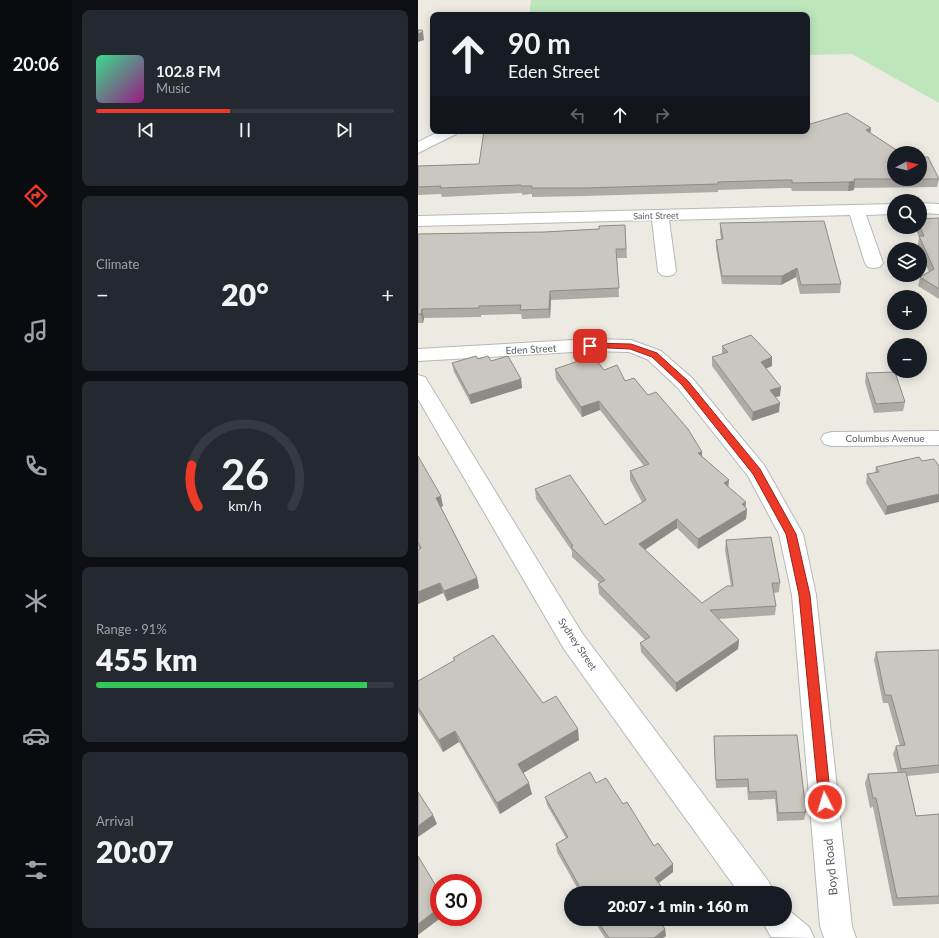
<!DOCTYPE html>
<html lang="en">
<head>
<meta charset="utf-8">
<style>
	:root { --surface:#171b24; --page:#242831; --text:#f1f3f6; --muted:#9ea1a6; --line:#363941; --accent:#ed3928 }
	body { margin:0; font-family:Lato,sans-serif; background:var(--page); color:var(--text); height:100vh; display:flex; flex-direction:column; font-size:15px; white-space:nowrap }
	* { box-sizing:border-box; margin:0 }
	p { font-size:13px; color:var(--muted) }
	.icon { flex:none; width:22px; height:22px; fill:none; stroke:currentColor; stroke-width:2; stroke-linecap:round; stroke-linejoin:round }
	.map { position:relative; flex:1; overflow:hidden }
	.drawer { display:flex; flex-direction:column; gap:10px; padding:10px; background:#0d0f14; width:346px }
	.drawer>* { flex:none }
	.guide { position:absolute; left:12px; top:12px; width:380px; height:122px; border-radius:8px; box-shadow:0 2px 10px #0003; background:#171b24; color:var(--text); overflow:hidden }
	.needle { width:26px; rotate:83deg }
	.fabs { position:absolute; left:469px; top:146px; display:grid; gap:8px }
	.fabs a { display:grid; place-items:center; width:40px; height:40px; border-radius:50%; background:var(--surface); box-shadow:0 2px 10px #0003; font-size:20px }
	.speed { position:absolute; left:12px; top:874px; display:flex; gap:8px; font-size:20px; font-weight:700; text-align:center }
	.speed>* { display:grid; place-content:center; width:52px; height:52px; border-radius:50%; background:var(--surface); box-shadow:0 2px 10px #0003; line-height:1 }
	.speed .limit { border:6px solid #d22; background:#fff; color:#111 }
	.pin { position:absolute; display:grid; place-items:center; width:34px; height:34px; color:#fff; margin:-17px; border-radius:8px; box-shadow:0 2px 6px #0006 }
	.me { position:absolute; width:44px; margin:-22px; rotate:355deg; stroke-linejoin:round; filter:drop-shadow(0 0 3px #0008) }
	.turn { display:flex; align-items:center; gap:14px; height:84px; padding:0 12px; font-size:18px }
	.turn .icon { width:52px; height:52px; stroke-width:2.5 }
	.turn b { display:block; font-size:28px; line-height:34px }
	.lanes { display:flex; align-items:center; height:38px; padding:0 12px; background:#0003; justify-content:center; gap:20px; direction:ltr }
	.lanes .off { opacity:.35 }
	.big { font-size:30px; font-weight:800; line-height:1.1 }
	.drawer .tile { flex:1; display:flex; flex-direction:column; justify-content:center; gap:6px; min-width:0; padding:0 14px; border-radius:8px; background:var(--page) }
	.drawer .dial { align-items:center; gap:0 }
	.dial svg { height:104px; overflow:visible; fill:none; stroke:var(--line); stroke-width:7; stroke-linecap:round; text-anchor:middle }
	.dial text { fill:var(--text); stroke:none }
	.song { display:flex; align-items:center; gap:12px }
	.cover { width:48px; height:48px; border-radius:6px; background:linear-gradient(135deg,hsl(150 70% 55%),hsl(310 70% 35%)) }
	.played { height:4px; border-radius:2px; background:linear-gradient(90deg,var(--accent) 45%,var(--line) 45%) }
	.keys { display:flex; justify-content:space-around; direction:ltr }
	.heat { display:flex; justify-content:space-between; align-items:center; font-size:22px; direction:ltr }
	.charge { height:6px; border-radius:3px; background:linear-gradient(90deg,#34c759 91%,var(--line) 0) }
	.trip { position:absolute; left:146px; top:886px; width:228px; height:40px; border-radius:20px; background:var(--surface); box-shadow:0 2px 10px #0003; font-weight:800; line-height:40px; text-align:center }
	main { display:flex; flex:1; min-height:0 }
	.menu { display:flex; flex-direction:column; width:72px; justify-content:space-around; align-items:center; background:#090b0e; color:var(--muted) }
	.menu .icon { width:28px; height:28px }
	.menu .selected { color:var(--accent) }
	.menu b { font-size:18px; color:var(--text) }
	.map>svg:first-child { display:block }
	.green { fill:#bde6bd }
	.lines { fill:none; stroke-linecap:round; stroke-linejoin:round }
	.minor-casing { stroke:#b4b8bc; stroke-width:2 }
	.minor { fill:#fff; fill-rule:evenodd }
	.wall { fill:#aeaba6 }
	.shaded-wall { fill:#8d8b87 }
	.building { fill:#cac7c1; stroke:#8d8b87 }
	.route { fill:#ed3928; stroke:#9a251a }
	.labels { text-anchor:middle; stroke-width:3; stroke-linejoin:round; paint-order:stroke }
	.far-street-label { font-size:9px; fill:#5a5e63; stroke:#fff }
	.street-label { font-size:10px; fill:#5a5e63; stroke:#fff }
	.near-street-label { font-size:12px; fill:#5a5e63; stroke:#fff }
</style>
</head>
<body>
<main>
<nav class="menu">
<b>20:06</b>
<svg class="icon selected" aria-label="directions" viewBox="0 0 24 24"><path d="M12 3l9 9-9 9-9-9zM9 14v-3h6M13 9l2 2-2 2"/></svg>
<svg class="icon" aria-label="music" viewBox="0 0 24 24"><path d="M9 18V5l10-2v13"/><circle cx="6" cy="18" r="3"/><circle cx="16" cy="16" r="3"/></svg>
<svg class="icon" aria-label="phone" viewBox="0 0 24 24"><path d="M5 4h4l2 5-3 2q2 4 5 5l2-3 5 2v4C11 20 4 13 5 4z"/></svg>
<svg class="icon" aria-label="climate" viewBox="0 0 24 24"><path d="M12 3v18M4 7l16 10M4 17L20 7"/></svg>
<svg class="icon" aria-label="car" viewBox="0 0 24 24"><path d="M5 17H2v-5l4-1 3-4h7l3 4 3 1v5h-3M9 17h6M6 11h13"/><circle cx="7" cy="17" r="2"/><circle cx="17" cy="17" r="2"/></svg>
<svg class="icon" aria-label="filters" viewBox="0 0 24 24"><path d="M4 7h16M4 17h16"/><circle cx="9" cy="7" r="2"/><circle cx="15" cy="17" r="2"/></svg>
</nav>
<section class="drawer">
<div class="tile">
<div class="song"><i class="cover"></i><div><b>102.8 FM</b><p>Music</p></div></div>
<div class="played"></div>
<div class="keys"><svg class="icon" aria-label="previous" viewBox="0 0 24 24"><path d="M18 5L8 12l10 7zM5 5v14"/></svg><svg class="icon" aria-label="pause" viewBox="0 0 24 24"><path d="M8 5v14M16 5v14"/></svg><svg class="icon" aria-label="next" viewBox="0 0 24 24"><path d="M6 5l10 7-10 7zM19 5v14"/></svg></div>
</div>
<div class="tile"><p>Climate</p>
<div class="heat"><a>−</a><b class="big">20°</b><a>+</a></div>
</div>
<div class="tile dial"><svg viewBox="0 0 100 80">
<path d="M14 69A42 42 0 1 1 86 69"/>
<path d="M14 69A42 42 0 0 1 9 37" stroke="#ed3928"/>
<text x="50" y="56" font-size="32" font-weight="700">26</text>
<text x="50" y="72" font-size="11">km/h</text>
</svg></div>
<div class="tile"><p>Range · 91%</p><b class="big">455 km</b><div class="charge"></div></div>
<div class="tile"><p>Arrival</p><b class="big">20:07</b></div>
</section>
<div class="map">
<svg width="521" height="938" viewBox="0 0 521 938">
	<rect width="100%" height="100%" fill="#edebe1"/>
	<polygon class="green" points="113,0 521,0 521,103 434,54 389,55 389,15 111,15"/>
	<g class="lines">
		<g class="minor-casing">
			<g id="minor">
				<polygon points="22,131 40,131 38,134 0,153 0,142"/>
				<polygon points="502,203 521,204 521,214 502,213"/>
				<polygon points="476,204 476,214 448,215 465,263 462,267 456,268 450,267 447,263 432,215 251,220 258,271 255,275 249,276 243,275 240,271 234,220 0,226 0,216"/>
				<polygon points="173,339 213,340 243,351 274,378 346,465 385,534 398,595 434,926 438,938 406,938 402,926 374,595 361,534 330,476 260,388 229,359 211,352 173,351 0,361 0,349"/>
				<polygon points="0,375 7,377 164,633 351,882 356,893 321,893 146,649 0,399"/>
				<polygon points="521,431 521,445 414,446 406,444 403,439 406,434 414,432"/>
				<polygon points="367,907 391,927 396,938 353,937 343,919 367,919"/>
			</g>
		</g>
		<use href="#minor" class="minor"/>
	</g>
	<g class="wall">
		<polygon points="452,133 521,179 519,187 436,188 436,190 430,191 374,191 373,188 366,188 300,190 300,192 167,196 114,197 114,194 104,195 104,193 24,197 23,194 0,195 0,166 61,164"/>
		<polygon points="521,218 521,299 500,286 502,277 511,272 500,244 501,237 497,228 497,227 502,227"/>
		<polygon points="302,223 423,284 422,293 382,294 378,277 363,285 304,284 298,248 298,240 303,239 302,232"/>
		<polygon points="207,225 209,258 199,258 201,297 133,300 132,318 104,319 103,314 63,315 63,317 6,318 5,323 0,323 0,234 126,232 181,229"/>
		<polygon points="304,346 354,366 348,368 362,396 357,397 361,412 334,421 294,366 294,357 304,354"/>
		<polygon points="60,359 73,361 103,379 104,388 53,404 36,372 34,363"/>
		<polygon points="137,369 186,370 230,395 284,457 329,509 328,519 280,549 259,528 227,550 284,603 313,586 307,550 308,540 362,583 361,592 356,593 358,606 357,615 301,619 321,640 320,649 258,692 223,652 222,643 227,640 181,594 180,584 182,583 154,557 154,551 118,499 117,489 187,525 224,502 212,480 212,471 226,466 182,410 164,417 138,379"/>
		<polygon points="448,373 487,402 485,411 456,413 447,382"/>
		<polygon points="0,456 25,506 23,507 59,578 61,588 29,601 25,593 0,604 0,550 1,549 0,547"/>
		<polygon points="489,459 467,515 448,483 449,474 457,473 458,467"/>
		<polygon points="521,650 521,773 489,776 498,816 521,814 521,904 475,906 455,807 452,808 447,783 450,774 480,773 475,754 478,746 482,746 470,703 465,703 456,660 458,652"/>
		<polygon points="35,658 125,703 161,740 105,773 114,794 82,814 41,742 25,752 0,712 0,681 36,661"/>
		<polygon points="296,736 388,812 386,820 359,821 357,799 330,800 329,787 298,788 296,744"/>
		<polygon points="178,783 205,804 255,872 240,883 248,893 162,893 139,852 138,844 148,838 129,805 127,797"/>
		<polygon points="175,919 247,919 242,922 248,936 245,938 187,938"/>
	</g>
	<g class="shaded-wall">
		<polygon points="5,32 6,40 0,42 0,34"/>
		<polygon points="453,128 452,137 448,130"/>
		<polygon points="437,181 436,190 430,191 431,182"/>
		<polygon points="379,268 378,277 363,285 364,276"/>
		<polygon points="132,291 133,300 132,318 131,309"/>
		<polygon points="4,309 6,318 5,323 3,314"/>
		<polygon points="354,357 354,366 342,371 343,362"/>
		<polygon points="103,379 104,388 53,404 51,395"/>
		<polygon points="363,387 362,396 351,399 352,390"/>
		<polygon points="181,401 182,410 164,417 163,407"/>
		<polygon points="362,403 361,412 334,421 335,412"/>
		<polygon points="284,452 284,461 280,453"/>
		<polygon points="311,480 310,490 306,483"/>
		<polygon points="521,494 521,502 467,515 469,506"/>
		<polygon points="23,496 25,506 20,508 18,498"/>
		<polygon points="328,502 327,511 329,509 328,519 280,549 280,539 324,504"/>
		<polygon points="259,519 259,528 222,553 221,544"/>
		<polygon points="59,578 61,588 29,601 26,591"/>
		<polygon points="22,583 25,593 0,604 0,592"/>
		<polygon points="321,640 320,649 258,692 258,683"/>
		<polygon points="160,729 161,740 102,775 100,764"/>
		<polygon points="37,731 41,742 25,752 21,740"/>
		<polygon points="111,783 114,794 82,814 79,803"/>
		<polygon points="15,815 19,824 0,837 0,826"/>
		<polygon points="255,864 255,872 237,886 237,878"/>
		<polygon points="21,908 21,917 24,917 0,935 0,924"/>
		<polygon points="239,919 247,919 240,925"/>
		<polygon points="247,929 248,936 245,938 236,938"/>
	</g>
	<g class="building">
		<polygon points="0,30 4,30 5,32 0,34"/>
		<polygon points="429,113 453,128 448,130 483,153 476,153 476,179 482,179 436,179 437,181 431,182 374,183 374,180 367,180 300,182 300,184 166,188 113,188 114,186 103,186 103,185 22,188 23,186 0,187 0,166 61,164 66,131 389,131 389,125"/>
		<polygon points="502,157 510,157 521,179 502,179"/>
		<polygon points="521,218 521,289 502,277 516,269 501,236 506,236 502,227 502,219"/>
		<polygon points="406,221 423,284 383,285 379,268 364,276 304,276 298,240 305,239 302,223"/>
		<polygon points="207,225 208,249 198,249 201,288 132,291 131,309 102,310 103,305 61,306 61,308 4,309 3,314 0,314 0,234 126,232 181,229 181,226"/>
		<polygon points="333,335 354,357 343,362 363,387 352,390 362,403 335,412 294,357 310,352 304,346"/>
		<polygon points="58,356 60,359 70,356 73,361 90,356 103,379 51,395 34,363"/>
		<polygon points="175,356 186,370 199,365 207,381 216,378 230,395 238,392 270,429 284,452 280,453 311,480 306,483 328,502 324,504 329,509 280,539 259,519 221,544 284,603 309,586 315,586 308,540 353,537 362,583 354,583 358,606 292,610 321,640 258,683 222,643 232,637 180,584 187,580 153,547 155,546 117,489 152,475 187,525 228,500 212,471 231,464 181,401 163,407 137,369"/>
		<polygon points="477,372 487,402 458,404 448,373"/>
		<polygon points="0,456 23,496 18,498 59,578 26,591 22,583 0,592 0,550 3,548 0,542"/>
		<polygon points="501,457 504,461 516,459 521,466 521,494 469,506 449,474 461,472 458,467"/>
		<polygon points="75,635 125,703 138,696 160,729 100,764 111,783 79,803 37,731 21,740 0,707 0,681 37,660 35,658"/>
		<polygon points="521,650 521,765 483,769 478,746 487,745 473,695 467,695 458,652"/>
		<polygon points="379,735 388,812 360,813 358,791 331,792 330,779 298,780 296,736"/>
		<polygon points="172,772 178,783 188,778 205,804 209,802 236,846 240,843 255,864 237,878 248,893 165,893 138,844 150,837 127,797"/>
		<polygon points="488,772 498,816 521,814 521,896 479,898 458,798 455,798 450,774"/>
		<polygon points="0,792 15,815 0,826"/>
		<polygon points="0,856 21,891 21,908 0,924"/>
		<polygon points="178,919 240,919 247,929 236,938 191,938"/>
	</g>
	<polygon class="route" points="172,343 213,344 239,353 270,381 342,469 378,534 392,595 413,802 411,807 407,808 403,807 401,802 381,595 368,534 335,474 264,385 234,357 212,349 170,347 170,344"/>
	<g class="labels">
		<g class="far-street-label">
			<text transform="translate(238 216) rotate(-1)" y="3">Saint Street</text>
		</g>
		<g class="street-label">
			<text transform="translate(113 349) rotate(-3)" y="4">Eden Street</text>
			<text x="467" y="442">Columbus Avenue</text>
			<text transform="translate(160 644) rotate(56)" y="4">Sydney Street</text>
		</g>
		<g class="near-street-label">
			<text transform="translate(413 867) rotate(-95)" y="4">Boyd Road</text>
		</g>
	</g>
</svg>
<div class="fabs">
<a><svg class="needle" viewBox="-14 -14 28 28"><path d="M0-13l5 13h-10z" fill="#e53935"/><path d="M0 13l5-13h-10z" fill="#9ea1a6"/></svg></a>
<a><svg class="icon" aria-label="search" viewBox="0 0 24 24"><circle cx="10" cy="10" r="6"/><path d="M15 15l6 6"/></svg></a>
<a><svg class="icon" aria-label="layers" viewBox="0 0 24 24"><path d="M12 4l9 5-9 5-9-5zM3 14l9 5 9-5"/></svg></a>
<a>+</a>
<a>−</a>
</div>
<div class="speed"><div class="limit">30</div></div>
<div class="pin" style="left:172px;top:346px;background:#d93025"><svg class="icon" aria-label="arrive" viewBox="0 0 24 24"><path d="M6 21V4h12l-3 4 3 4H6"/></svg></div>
<svg class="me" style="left:407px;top:802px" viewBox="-20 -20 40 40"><circle r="17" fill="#ed3928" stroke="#fff" stroke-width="3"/><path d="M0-11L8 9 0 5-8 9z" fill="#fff"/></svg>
<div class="trip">20:07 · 1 min · 160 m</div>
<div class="guide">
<div class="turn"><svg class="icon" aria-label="ahead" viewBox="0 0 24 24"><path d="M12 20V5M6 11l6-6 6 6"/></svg><div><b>90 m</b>Eden Street</div></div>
<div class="lanes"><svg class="icon off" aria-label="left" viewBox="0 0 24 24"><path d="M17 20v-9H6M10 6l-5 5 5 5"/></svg><svg class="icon" aria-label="ahead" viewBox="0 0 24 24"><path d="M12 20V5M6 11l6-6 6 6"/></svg><svg class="icon off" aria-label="right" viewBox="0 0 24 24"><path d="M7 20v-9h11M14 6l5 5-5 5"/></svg></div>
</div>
</div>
</main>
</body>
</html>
